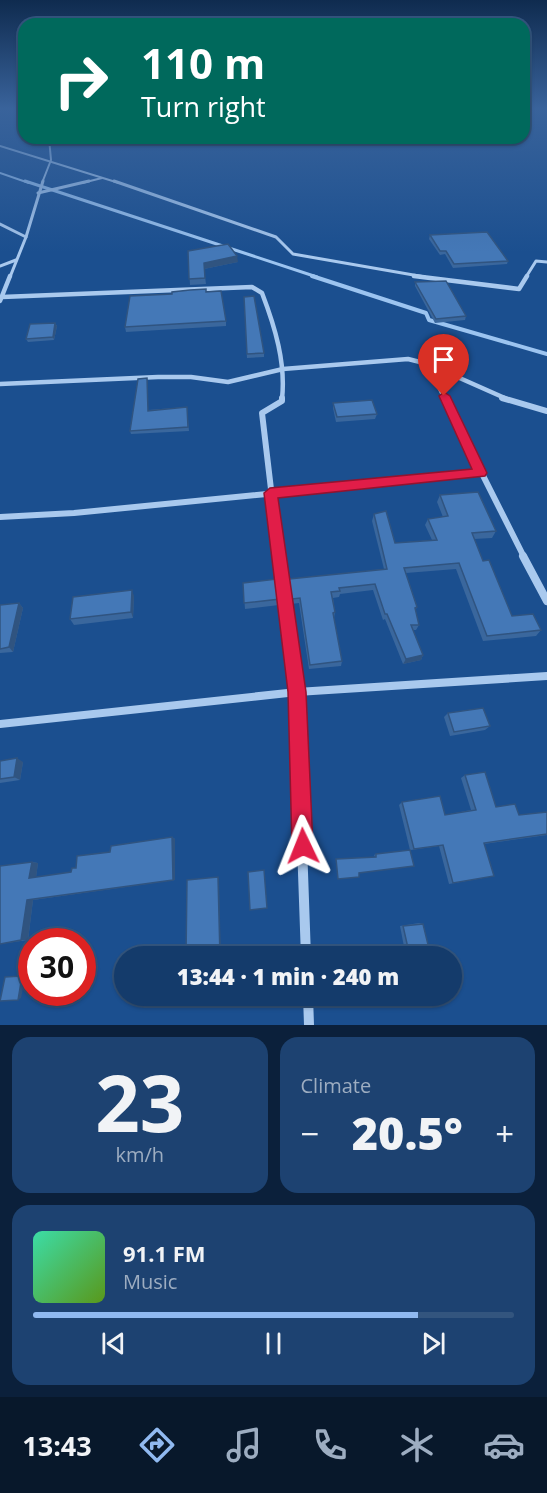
<!DOCTYPE html>
<html lang="en">
<head>
<meta charset="utf-8">
<style>
	:root { --surface:#143b6b; --page:#1d4271; --text:#f1f3f6; --muted:#9dadc1; --line:#33557e; --accent:#90b9f0 }
	body { margin:0; font-family:"Open Sans",sans-serif; background:var(--page); color:var(--text); height:100vh; display:flex; flex-direction:column; font-size:22px; white-space:nowrap }
	* { box-sizing:border-box; margin:0 }
	p { font-size:20px; color:var(--muted) }
	.icon { flex:none; width:33px; height:33px; fill:none; stroke:currentColor; stroke-width:2; stroke-linecap:round; stroke-linejoin:round }
	.map { position:relative; height:1025px; overflow:hidden }
	.details { display:flex; flex-direction:column; gap:12px; padding:12px; background:#0b203b; flex:1 }
	.details>* { flex:none }
	.top-card { position:absolute; left:18px; top:18px; width:512px; height:126px; border-radius:18px; box-shadow:0 2px 4px #0004,0 0 0 2px var(--line); background:#00695c; color:#fff; overflow:hidden }
	.speed { position:absolute; left:18px; top:928px; display:flex; gap:12px; font-size:30px; font-weight:700; text-align:center }
	.speed>* { display:grid; place-content:center; width:78px; height:78px; border-radius:50%; background:var(--surface); box-shadow:0 2px 4px #0004,0 0 0 2px var(--line); line-height:1 }
	.speed .limit { border:9px solid #d22; background:#fff; color:#111 }
	.pin { position:absolute; display:grid; place-items:center; width:51px; height:51px; color:#fff; margin:-62px -26px; border-radius:50% 50% 50% 0; rotate:-45deg; box-shadow:0 0 6px #0007 }
	.pin .icon { rotate:45deg }
	.me { position:absolute; width:66px; margin:-33px; rotate:358deg; stroke-linejoin:round; filter:drop-shadow(0 0 4px #0008) }
	.turn { display:flex; align-items:center; gap:21px; height:126px; padding:0 24px; font-size:27px }
	.turn .icon { width:78px; height:78px; stroke-width:2.5 }
	.turn b { display:block; font-size:42px; line-height:51px }
	.big { font-size:45px; font-weight:800; line-height:1.1 }
	.details .tile { flex:1; display:flex; flex-direction:column; justify-content:center; gap:9px; min-width:0; padding:0 21px; border-radius:18px; background:var(--page) }
	.details .dial { align-items:center; gap:0 }
	.dial b { font-size:78px; line-height:1 }
	.song { display:flex; align-items:center; gap:18px }
	.cover { width:72px; height:72px; border-radius:9px; background:linear-gradient(135deg,hsl(160 70% 55%),hsl(90 70% 35%)) }
	.played { height:6px; border-radius:3px; background:linear-gradient(90deg,var(--accent) 80%,var(--line) 80%) }
	.keys { display:flex; justify-content:space-around; direction:ltr }
	.heat { display:flex; justify-content:space-between; align-items:center; font-size:33px; direction:ltr }
	.details .tiles { flex:1; display:grid; gap:12px; grid-template-columns:1fr 1fr }
	.tile:last-child { grid-column:span 2 }
	.trip { position:absolute; left:114px; top:946px; width:348px; height:60px; border-radius:30px; background:var(--surface); box-shadow:0 2px 4px #0004,0 0 0 2px var(--line); font-weight:800; line-height:60px; text-align:center }
	.menu { display:flex; height:96px; justify-content:space-around; align-items:center; background:#08182b; color:var(--muted) }
	.menu .icon { width:42px; height:42px }
	.menu .on { color:var(--accent) }
	.menu b { font-size:27px; color:var(--text) }
	.map>svg:first-child { display:block }
	.lines { fill:none; stroke-linecap:round; stroke-linejoin:round }
	.stream-far2 { stroke:#9cc4f0; stroke-width:2 }
	.stream-far1 { stroke:#9cc4f0; stroke-width:3 }
	.stream { stroke:#9cc4f0; stroke-width:4 }
	.minor-far5 { stroke:#a9c9ee; stroke-width:2 }
	.minor-far4 { stroke:#a9c9ee; stroke-width:3 }
	.minor-far3 { stroke:#a9c9ee; stroke-width:4.5 }
	.minor-far2 { stroke:#a9c9ee; stroke-width:6 }
	.minor-far1 { stroke:#a9c9ee; stroke-width:8 }
	.minor { stroke:#a9c9ee; stroke-width:10 }
	.wall { fill:#3a679d }
	.shaded-wall { fill:#305480 }
	.building { fill:#4478b7; stroke:#305480; stroke-width:1.5 }
	.route { fill:#e11d48; stroke:#92132f; stroke-width:1.5 }
</style>
</head>
<body>
<div class="map">
<svg width="547" height="1025" viewBox="0 0 547 1025">
	<rect width="100%" height="100%" fill="#1b4f8f"/>
	<g class="lines">
		<polyline class="stream-far2" points="0,173 29,183"/>
		<polyline class="stream-far1" points="25,181 317,277"/>
		<polyline class="stream" points="312,276 426,313 429,320 547,354"/>
		<g class="minor-far5">
			<polyline points="0,146 119,183"/>
			<polyline points="42,183 51,160 49,138"/>
			<polyline points="82,183 102,178"/>
		</g>
		<g class="minor-far4">
			<polyline points="114,181 276,237 293,254 425,277"/>
			<polyline points="38,193 89,181"/>
			<polyline points="0,224 26,237"/>
			<polyline points="0,266 16,260"/>
			<polyline points="10,277 26,237 43,181"/>
			<polyline points="526,277 536,261 547,262"/>
		</g>
		<g class="minor-far3">
			<polyline points="414,276 519,289 527,276"/>
			<path d="M 2,297 L 252,287 L 262,293 C 275,327 286,363 282,399"/>
			<polyline points="0,301 10,276"/>
			<polyline points="428,364 507,399"/>
			<polyline points="0,384 158,377 191,377 228,382 283,369 408,359 428,364 445,399"/>
		</g>
		<g class="minor-far2">
			<polyline points="444,398 524,557"/>
			<polyline points="502,398 547,411"/>
			<polyline points="0,517 74,513 480,473"/>
			<polyline points="279,557 262,413 282,401 282,398"/>
		</g>
		<g class="minor-far1">
			<polyline points="279,556 297,692 299,762"/>
			<polyline points="523,556 547,601"/>
			<polyline points="0,724 297,692 547,676"/>
		</g>
		<g class="minor">
			<polyline points="299,760 306,957"/>
			<polyline points="308,996 309,1025"/>
		</g>
	</g>
	<g class="wall">
		<polygon points="193,138 219,138 205,142"/>
		<polygon points="430,235 508,261 507,264 453,268 445,254 440,255 429,239"/>
		<polygon points="188,251 238,262 204,269 206,284 190,285"/>
		<polygon points="415,282 466,316 465,320 435,323 415,286"/>
		<polygon points="206,292 226,321 226,326 126,332 125,327 172,294"/>
		<polygon points="244,297 264,353 264,357 247,358"/>
		<polygon points="55,323 57,326 54,340 28,342 26,339"/>
		<polygon points="148,382 148,410 187,407 189,431 131,434 130,431"/>
		<polygon points="333,403 377,414 375,419 336,422 333,408"/>
		<polygon points="440,495 496,531 492,538 474,539 483,561 512,616 541,630 536,636 483,641 456,569 406,573 417,607 415,611 419,625 416,630 413,630 423,655 421,660 403,664 385,619 383,620 373,590 340,594 339,597 333,598 335,612 334,618 342,661 341,666 309,669 299,603 291,604 289,584 289,579 384,569 372,521 374,514 395,543 432,540 425,525 428,519 443,517 437,502"/>
		<polygon points="243,583 280,599 279,605 245,609"/>
		<polygon points="134,596 133,618 74,625 70,619"/>
		<polygon points="19,603 23,608 13,652 0,653 0,605"/>
		<polygon points="448,713 490,726 485,730 450,736 444,717"/>
		<polygon points="0,761 23,762 20,780 0,783"/>
		<polygon points="465,775 496,807 519,815 547,812 547,835 484,844 494,876 449,884 439,846 411,850 359,873 358,877 338,879 336,859 375,857 374,855 376,854 410,850 399,805 402,802 445,815 471,810 461,778"/>
		<polygon points="172,837 175,839 175,880 33,900 28,940 0,944 32,862 38,863 36,877 71,872 76,868 110,852"/>
		<polygon points="419,923 423,924 431,957 406,957 400,926"/>
	</g>
	<g class="shaded-wall">
		<polygon points="208,138 219,138 205,142 205,139"/>
		<polygon points="237,256 238,262 204,269 204,263"/>
		<polygon points="55,323 57,326 54,340 53,337"/>
		<polygon points="147,378 148,382 148,414 148,411"/>
		<polygon points="132,590 134,596 133,618 131,612"/>
		<polygon points="19,603 23,608 13,652 9,647"/>
		<polygon points="423,655 421,660 403,664 406,659"/>
		<polygon points="17,758 23,762 20,780 14,777"/>
		<polygon points="172,837 175,839 175,880 173,880"/>
		<polygon points="32,862 38,863 36,878 29,878"/>
		<polygon points="218,877 219,878 221,957 220,957"/>
		<polygon points="27,900 33,900 28,940 21,940"/>
		<polygon points="26,975 21,998 18,1000 22,976"/>
	</g>
	<g class="building">
		<polygon points="487,232 508,261 454,264 446,251 440,251 430,235"/>
		<polygon points="228,244 237,256 204,263 205,278 189,279 188,251"/>
		<polygon points="446,281 466,316 436,319 415,282"/>
		<polygon points="206,289 206,292 221,291 226,321 125,327 130,296 172,294 172,292 190,290"/>
		<polygon points="254,296 264,353 247,354 244,297"/>
		<polygon points="55,323 53,337 26,339 30,324"/>
		<polygon points="147,378 148,411 187,407 188,427 130,431 138,379"/>
		<polygon points="372,400 377,414 337,417 333,403"/>
		<polygon points="478,492 496,531 472,533 483,561 489,560 512,616 533,614 541,630 487,636 459,563 404,568 417,607 415,608 419,625 411,625 423,655 406,659 387,614 385,614 375,584 339,588 340,591 331,592 335,612 333,613 342,661 310,665 300,598 292,599 289,579 387,569 374,514 386,511 395,543 437,540 428,519 448,516 440,495"/>
		<polygon points="277,579 280,599 244,603 243,583"/>
		<polygon points="132,590 131,612 70,619 73,597"/>
		<polygon points="19,603 9,647 0,649 0,605"/>
		<polygon points="483,708 490,726 454,732 448,713"/>
		<polygon points="17,758 14,777 0,779 0,761"/>
		<polygon points="485,772 496,807 515,804 519,815 547,812 547,834 484,843 494,876 453,883 443,845 414,849 402,802 440,796 445,815 476,810 465,775"/>
		<polygon points="172,837 173,880 27,900 21,940 0,944 0,866 32,862 29,878 71,872 72,868 76,868 77,856 110,852 111,846"/>
		<polygon points="410,850 414,866 359,873 359,877 338,879 336,859 376,857 376,854"/>
		<polygon points="264,870 267,908 250,910 248,872"/>
		<polygon points="218,877 220,957 186,957 187,880"/>
		<polygon points="423,924 431,957 410,957 403,926"/>
		<polygon points="22,976 18,1000 0,1001 5,977"/>
	</g>
	<linearGradient id="sky" x2="0" y2="1"><stop stop-color="#0f2b4f"/><stop offset="0.43" stop-color="#39639b"/><stop offset="1" stop-color="#39639b" stop-opacity="0"/></linearGradient>
	<rect width="547" height="252" fill="url(#sky)"/>
	<polygon class="route" points="444,392 450,396 487,473 485,476 278,498 306,692 313,846 310,854 303,857 295,854 292,846 288,692 264,493 270,488 472,469 439,396"/>
</svg>
<div class="speed"><div class="limit">30</div></div>
<div class="pin" style="left:444px;top:396px;background:#d93025"><svg class="icon" aria-label="arrive" viewBox="0 0 24 24"><path d="M6 21V4h12l-3 4 3 4H6"/></svg></div>
<svg class="me" style="left:303px;top:846px" viewBox="-20 -20 40 40"><path d="M0-17L14 15 0 8-14 15z" fill="#e11d48" stroke="#fff" stroke-width="4"/></svg>
<div class="trip">13:44 · 1 min · 240 m</div>
<div class="top-card">
<div class="turn"><svg class="icon" aria-label="right" viewBox="0 0 24 24"><path d="M7 20v-9h11M14 6l5 5-5 5"/></svg><div><b>110 m</b>Turn right</div></div>
</div>
</div>
<section class="details">
<div class="tiles">
<div class="tile dial"><b>23</b><p>km/h</p></div>
<div class="tile"><p>Climate</p>
<div class="heat"><a>−</a><b class="big">20.5°</b><a>+</a></div>
</div>
<div class="tile">
<div class="song"><i class="cover"></i><div><b>91.1 FM</b><p>Music</p></div></div>
<div class="played"></div>
<div class="keys"><svg class="icon" aria-label="previous" viewBox="0 0 24 24"><path d="M18 5L8 12l10 7zM5 5v14"/></svg><svg class="icon" aria-label="pause" viewBox="0 0 24 24"><path d="M8 5v14M16 5v14"/></svg><svg class="icon" aria-label="next" viewBox="0 0 24 24"><path d="M6 5l10 7-10 7zM19 5v14"/></svg></div>
</div>
</div>
</section>
<nav class="menu">
<b>13:43</b>
<svg class="icon on" aria-label="directions" viewBox="0 0 24 24"><path d="M12 3l9 9-9 9-9-9zM9 14v-3h6M13 9l2 2-2 2"/></svg>
<svg class="icon" aria-label="music" viewBox="0 0 24 24"><path d="M9 18V5l10-2v13"/><circle cx="6" cy="18" r="3"/><circle cx="16" cy="16" r="3"/></svg>
<svg class="icon" aria-label="phone" viewBox="0 0 24 24"><path d="M5 4h4l2 5-3 2q2 4 5 5l2-3 5 2v4C11 20 4 13 5 4z"/></svg>
<svg class="icon" aria-label="climate" viewBox="0 0 24 24"><path d="M12 3v18M4 7l16 10M4 17L20 7"/></svg>
<svg class="icon" aria-label="car" viewBox="0 0 24 24"><path d="M5 17H2v-5l4-1 3-4h7l3 4 3 1v5h-3M9 17h6M6 11h13"/><circle cx="7" cy="17" r="2"/><circle cx="17" cy="17" r="2"/></svg>
</nav>
</body>
</html>
